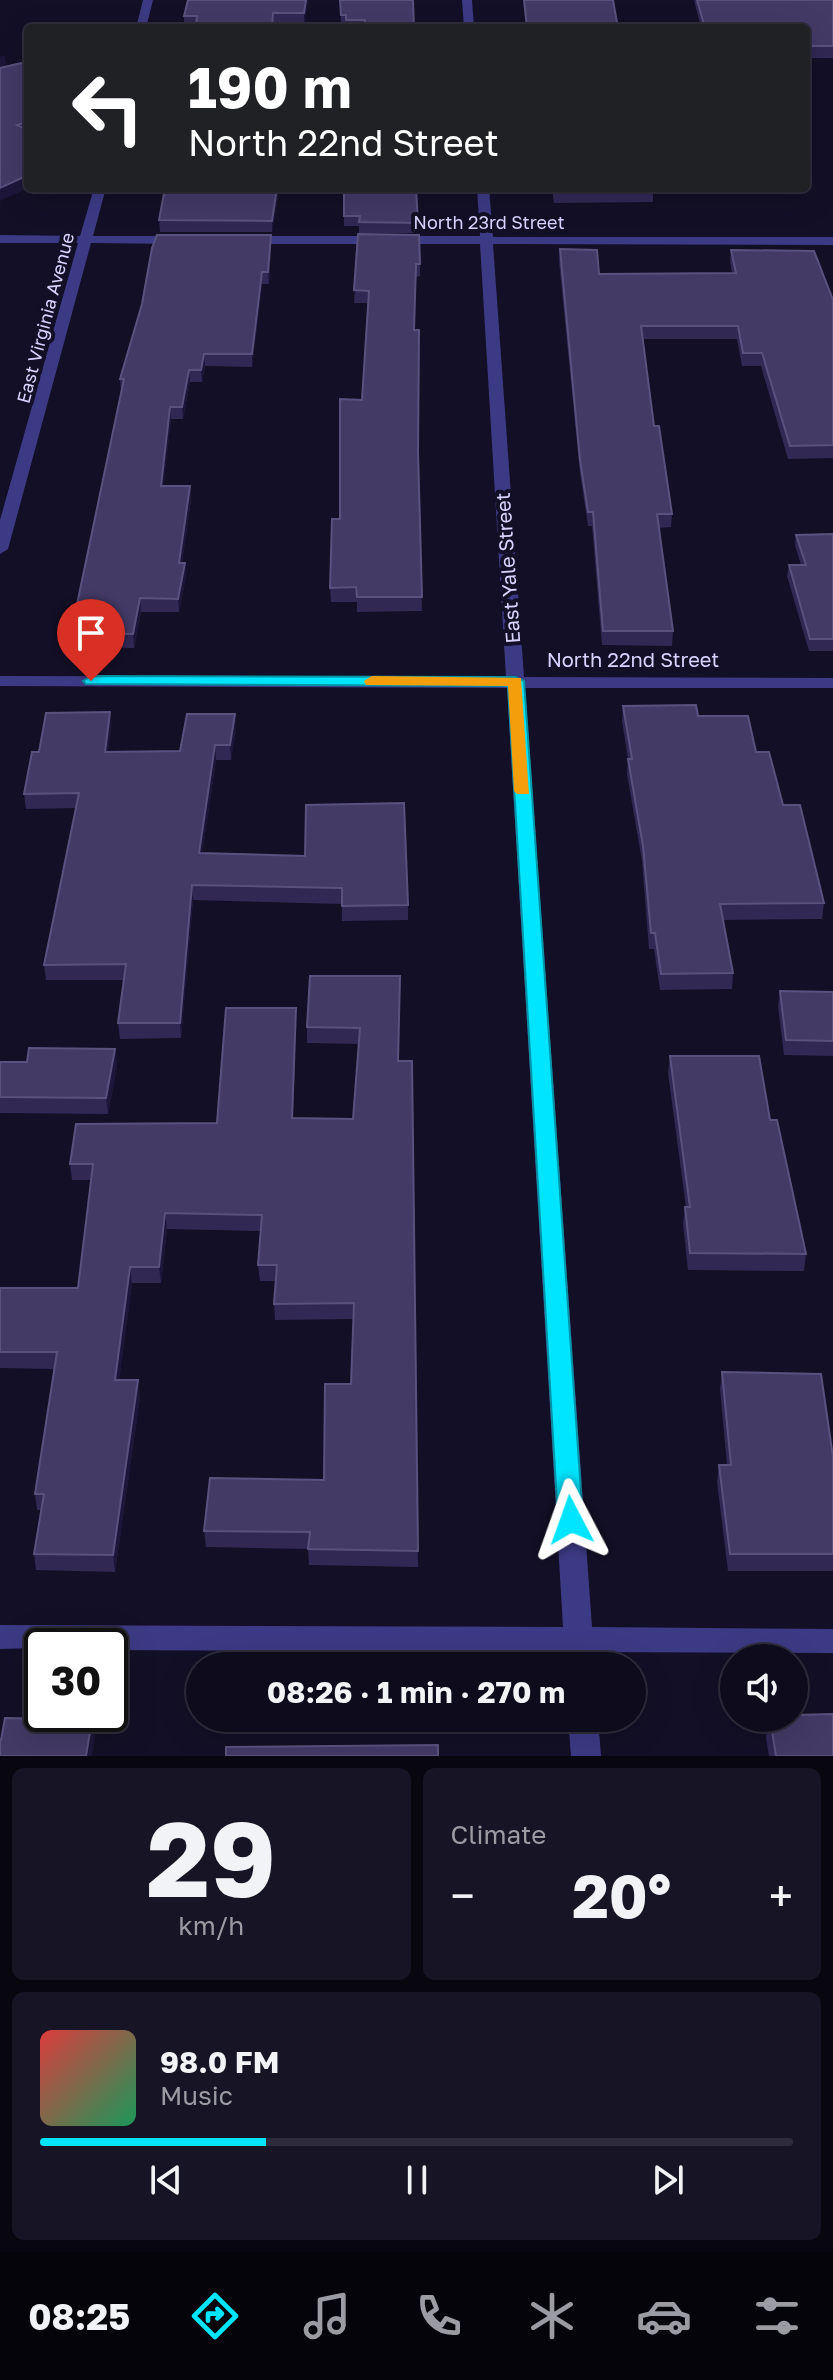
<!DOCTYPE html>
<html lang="en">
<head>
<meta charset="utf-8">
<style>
	:root { --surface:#0e0b1c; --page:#171425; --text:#f1f3f6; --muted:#9b9ba3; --line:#2e2b3b; --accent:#00e5ff }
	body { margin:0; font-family:"Golos Text",sans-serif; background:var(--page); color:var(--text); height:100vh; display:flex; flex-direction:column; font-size:30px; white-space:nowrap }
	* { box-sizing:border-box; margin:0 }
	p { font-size:26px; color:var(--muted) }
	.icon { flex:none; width:44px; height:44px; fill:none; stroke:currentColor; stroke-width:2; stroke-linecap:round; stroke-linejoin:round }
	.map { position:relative; height:1756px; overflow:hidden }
	.details { display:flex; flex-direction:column; gap:12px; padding:12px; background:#08060f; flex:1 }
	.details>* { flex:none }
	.guide { position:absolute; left:24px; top:24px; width:786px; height:168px; border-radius:8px; box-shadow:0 8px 32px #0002,0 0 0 2px var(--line); background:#202124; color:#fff; overflow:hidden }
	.fabs { position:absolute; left:720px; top:1644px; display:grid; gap:16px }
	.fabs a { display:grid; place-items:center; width:88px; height:88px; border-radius:50%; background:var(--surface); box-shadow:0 8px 32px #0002,0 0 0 2px var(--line); font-size:40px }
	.speed { position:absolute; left:24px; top:1628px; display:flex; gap:16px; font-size:40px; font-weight:700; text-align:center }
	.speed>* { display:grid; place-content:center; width:104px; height:104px; border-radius:50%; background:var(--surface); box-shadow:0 8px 32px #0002,0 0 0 2px var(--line); line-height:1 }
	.speed .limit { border:4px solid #111; border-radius:12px; background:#fff; color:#111 }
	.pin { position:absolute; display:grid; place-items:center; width:68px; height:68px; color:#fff; margin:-82px -34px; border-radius:50% 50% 50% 0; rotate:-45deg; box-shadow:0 0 8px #0007 }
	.pin .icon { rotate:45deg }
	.me { position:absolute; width:88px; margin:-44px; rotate:356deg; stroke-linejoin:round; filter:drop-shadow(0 0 6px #0008) }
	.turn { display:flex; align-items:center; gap:28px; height:168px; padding:0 32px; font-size:36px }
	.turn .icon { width:104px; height:104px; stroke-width:2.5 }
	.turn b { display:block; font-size:56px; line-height:68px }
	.big { font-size:60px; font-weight:700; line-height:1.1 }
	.details .widget { flex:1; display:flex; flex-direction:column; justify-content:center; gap:12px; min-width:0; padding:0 28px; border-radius:12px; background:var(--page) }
	.details .dial { align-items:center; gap:0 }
	.dial b { font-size:104px; line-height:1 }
	.song { display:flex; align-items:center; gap:24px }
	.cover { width:96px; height:96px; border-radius:12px; background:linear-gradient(135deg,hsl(0 70% 55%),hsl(150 70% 35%)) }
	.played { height:8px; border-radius:4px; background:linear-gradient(90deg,var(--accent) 30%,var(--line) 30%) }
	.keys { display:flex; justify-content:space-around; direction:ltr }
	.heat { display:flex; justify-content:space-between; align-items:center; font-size:44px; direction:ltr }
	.details .tiles { flex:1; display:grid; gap:12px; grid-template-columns:1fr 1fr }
	.widget:last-child { grid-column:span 2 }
	.trip { position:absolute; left:186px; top:1652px; width:460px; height:80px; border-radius:40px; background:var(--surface); box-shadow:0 8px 32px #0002,0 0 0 2px var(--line); font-weight:700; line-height:80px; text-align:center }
	.tabs { display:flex; height:128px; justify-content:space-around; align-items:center; background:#06040b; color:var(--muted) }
	.tabs .icon { width:56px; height:56px }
	.tabs .on { color:var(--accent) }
	.tabs b { font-size:36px; color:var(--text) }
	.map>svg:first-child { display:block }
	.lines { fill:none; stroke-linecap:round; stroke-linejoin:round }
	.street { fill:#3d3a85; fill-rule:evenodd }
	.wall { fill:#312854 }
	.shaded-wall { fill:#1d163a }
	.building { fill:#433a66; stroke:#5a527e; stroke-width:2 }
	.route { fill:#00e5ff; stroke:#0095a6; stroke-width:2 }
	.slow { fill:#f59e0b }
	.labels { text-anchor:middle; stroke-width:8; stroke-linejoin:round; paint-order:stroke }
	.far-street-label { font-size:18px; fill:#d9d4ff; stroke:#130f26 }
	.street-label { font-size:20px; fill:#d9d4ff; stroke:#130f26 }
</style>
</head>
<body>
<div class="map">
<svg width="833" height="1756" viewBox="0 0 833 1756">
	<rect width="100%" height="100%" fill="#130f26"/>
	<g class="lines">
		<g class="street">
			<polygon points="143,0 153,0 146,28 136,28"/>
			<polygon points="462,0 472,0 474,28 464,28"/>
			<polygon points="94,188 106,188 93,236 181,236 188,240 181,244 91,243 8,549 0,554 0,520 78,243 0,243 0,235 80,236"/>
			<polygon points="477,188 489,188 493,237 833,237 833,245 493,244 524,677 833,678 833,688 525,688 592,1627 833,1629 833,1653 593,1652 594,1666 566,1666 565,1652 110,1650 110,1646 0,1649 0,1625 563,1627 507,688 0,686 0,676 506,677 480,244 245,244 238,240 245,236 480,236"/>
			<polygon points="568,1718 598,1718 601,1756 571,1756"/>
		</g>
	</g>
	<g class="wall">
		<polygon points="308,0 304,24 273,23 273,28 196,28 196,26 184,26 184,16"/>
		<polygon points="340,0 414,28 346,28 346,24 341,24"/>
		<polygon points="694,0 833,0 833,58 806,58 806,28 701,28"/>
		<polygon points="277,188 278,197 272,232 160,232 159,220"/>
		<polygon points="344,188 418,223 418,233 359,233 359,226 344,226"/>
		<polygon points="552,188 670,188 669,193 653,193 653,202 554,203"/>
		<polygon points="358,234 420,264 420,276 416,277 414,330 422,611 357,612 357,602 331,602 330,588 340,519 362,400 368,303 354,303"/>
		<polygon points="271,246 269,284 262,284 252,367 205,366 202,382 190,382 183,419 171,419 163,486 190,486 191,499 182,563 185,563 186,576 179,612 141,612 134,648 73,647 71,633 121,391 120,379"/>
		<polygon points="560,249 599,274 732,273 730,262 731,250 833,300 833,458 788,459 761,366 742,366 737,339 642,339 654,426 672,514 671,527 659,528 673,631 672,646 602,645 592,526 588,526 580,473 559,261"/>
		<polygon points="833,534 833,651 809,651 787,576 789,565 801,565 795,545 796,535"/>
		<polygon points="623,706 698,716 756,752 783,805 824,903 822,919 723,920 733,973 732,989 660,990 654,949 649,949 642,861 627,774 628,759 622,721"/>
		<polygon points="110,712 111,726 108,752 180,751 236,729 231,760 216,760 202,853 408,905 408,920 342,921 342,904 193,900 181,1038 120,1039 118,1023 124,980 46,980 44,965 76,808 26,809 24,794 39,752"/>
		<polygon points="310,976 399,1061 412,1061 418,1567 309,1565 308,1549 206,1547 204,1531 324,1480 351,1384 353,1319 275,1320 274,1304 276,1281 260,1281 258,1265 261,1231 167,1229 161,1283 132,1283 119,1380 140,1397 115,1572 36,1570 34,1554 41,1510 37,1510 35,1494 54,1369 0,1368 0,1288 78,1288 91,1180 72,1180 70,1164 217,1123 296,1008 296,1024 293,1118 353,1119 359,1044 307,1043 307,1027"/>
		<polygon points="780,991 833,992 833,1056 784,1055 778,1006"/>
		<polygon points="115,1049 117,1066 108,1114 0,1113 0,1062 27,1062"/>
		<polygon points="670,1056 770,1120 806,1254 804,1271 688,1270 683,1224 685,1207 686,1207 668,1073"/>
		<polygon points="722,1372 833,1457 833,1571 728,1571 717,1482 719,1465 727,1465 720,1389"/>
		<polygon points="769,1718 794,1718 833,1756 769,1756 766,1738"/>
	</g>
	<g class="shaded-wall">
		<polygon points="306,0 308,0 304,24 304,13"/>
		<polygon points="5,55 6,66 0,68 0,57"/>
		<polygon points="28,122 28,134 17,125"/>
		<polygon points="28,175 28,188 0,201 0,188"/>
		<polygon points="277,188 278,197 272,232 272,221"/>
		<polygon points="271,235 271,246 269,284 268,272"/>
		<polygon points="262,272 262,284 252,367 252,354"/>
		<polygon points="204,354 205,366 202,382 201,370"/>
		<polygon points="189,370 190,382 183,419 182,407"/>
		<polygon points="170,407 171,419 162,500 161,486"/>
		<polygon points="190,486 191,499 180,576 179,563"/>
		<polygon points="185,563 186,576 179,612 178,599"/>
		<polygon points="140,598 141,612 134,648 133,634"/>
		<polygon points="110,712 111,726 106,767 105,752"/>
		<polygon points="235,714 236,729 231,760 230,745"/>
		<polygon points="215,745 216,760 200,868 199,853"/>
		<polygon points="192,885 193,900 181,1038 180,1023"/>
		<polygon points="296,1008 296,1024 292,1135 292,1118"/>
		<polygon points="115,1049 117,1066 108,1114 106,1098"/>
		<polygon points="165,1213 167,1229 161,1283 159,1267"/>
		<polygon points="130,1267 132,1283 117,1397 115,1380"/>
		<polygon points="138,1380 140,1397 115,1572 113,1555"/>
		<polygon points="92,1720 95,1736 92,1756 86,1756"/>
	</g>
	<g class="building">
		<polygon points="188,0 306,0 304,13 273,13 272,27 245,27 245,28 196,28 197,16 184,16"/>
		<polygon points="340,0 413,0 414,28 365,28 365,20 346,20 346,15 341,15"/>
		<polygon points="524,0 613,0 618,28 527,28"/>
		<polygon points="697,0 833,0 833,46 806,46 806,28 705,28"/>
		<polygon points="21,63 28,67 28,122 17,125 28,130 28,175 0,188 0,68"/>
		<polygon points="165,188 277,188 272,221 159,220"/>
		<polygon points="344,188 416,188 418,223 359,222 360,216 344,216"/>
		<polygon points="554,188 652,188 653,192 555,192"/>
		<polygon points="358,234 419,235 420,264 416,264 414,330 419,330 418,452 422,597 357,597 356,587 330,588 332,519 340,519 340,399 362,400 369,291 354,290"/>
		<polygon points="157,235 271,235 268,272 262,272 252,354 204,354 201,370 189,370 182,407 170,407 161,486 190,486 179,563 185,563 178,599 140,598 133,634 71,633 124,379 120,379 142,304 152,248"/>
		<polygon points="560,249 597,250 599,274 736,273 731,250 814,251 833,300 833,445 790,446 762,353 743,353 738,326 641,326 654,426 659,426 672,514 657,514 673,631 603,631 593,512 588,512 580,460"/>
		<polygon points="833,534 833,639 810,639 789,565 806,565 796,535"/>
		<polygon points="696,705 698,716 748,716 756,752 769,752 783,805 800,805 824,903 720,904 733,973 661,974 655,933 651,933 643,846 628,759 632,759 623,706"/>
		<polygon points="110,712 105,752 180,751 187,714 235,714 230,745 215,745 199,853 305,856 306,805 404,803 408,905 342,906 342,888 192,885 180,1023 118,1023 126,964 44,965 79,793 24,794 32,752 39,752 46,713"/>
		<polygon points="310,976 400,976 398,1061 412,1061 418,1551 308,1549 310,1532 204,1531 210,1478 324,1480 325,1384 351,1384 354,1303 274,1304 277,1265 258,1265 262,1215 165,1213 159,1267 130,1267 115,1380 138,1380 113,1555 34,1554 44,1494 35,1494 57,1352 0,1352 0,1288 78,1288 93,1164 70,1164 76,1124 217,1123 226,1008 296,1008 292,1118 353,1119 360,1028 307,1027"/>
		<polygon points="780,991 833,992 833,1041 786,1040"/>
		<polygon points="29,1048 115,1049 106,1098 0,1097 0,1062 27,1062"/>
		<polygon points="670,1056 759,1056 770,1120 777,1120 806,1254 690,1253 685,1207 690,1207"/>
		<polygon points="722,1372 821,1374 833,1457 833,1554 730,1554 719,1465 731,1465"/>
		<polygon points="833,1714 833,1756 776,1756 770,1718 794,1718 794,1715"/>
		<polygon points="5,1718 92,1720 86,1756 0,1756 0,1740 1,1740"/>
		<polygon points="438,1745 438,1756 226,1756 226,1747"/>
	</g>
	<polygon class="route" points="91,676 515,677 524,681 583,1520 579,1527 571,1530 562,1527 558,1520 508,686 86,684 83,681"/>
	<polygon class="slow" points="372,676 521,678 529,794 517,794 514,791 508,686 366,685 364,681"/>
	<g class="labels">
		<g class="far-street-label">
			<text x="489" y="229">North 23rd Street</text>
			<text transform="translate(46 318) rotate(-75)" y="6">East Virginia Avenue</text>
		</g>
		<g class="street-label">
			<text transform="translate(508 568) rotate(-94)" y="7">East Yale Street</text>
			<text x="633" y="667">North 22nd Street</text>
		</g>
	</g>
</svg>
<div class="fabs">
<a><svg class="icon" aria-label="sound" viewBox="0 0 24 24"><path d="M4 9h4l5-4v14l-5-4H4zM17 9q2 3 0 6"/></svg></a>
</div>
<div class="speed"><div class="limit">30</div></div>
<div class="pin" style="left:91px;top:681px;background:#d93025"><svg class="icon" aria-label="arrive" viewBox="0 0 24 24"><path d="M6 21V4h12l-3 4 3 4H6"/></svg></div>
<svg class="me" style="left:571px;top:1520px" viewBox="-20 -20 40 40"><path d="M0-17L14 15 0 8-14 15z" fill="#00e5ff" stroke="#fff" stroke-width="4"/></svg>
<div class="trip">08:26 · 1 min · 270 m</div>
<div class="guide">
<div class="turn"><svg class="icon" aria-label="left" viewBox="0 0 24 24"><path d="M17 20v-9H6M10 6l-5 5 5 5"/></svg><div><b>190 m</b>North 22nd Street</div></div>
</div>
</div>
<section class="details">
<div class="tiles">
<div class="widget dial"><b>29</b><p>km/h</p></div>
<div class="widget"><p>Climate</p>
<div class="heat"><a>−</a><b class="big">20°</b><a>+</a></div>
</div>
<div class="widget">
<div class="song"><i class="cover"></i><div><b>98.0 FM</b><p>Music</p></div></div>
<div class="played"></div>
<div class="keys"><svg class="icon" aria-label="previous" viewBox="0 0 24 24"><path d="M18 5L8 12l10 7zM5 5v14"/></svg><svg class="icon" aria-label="pause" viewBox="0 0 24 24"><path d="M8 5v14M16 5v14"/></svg><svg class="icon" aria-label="next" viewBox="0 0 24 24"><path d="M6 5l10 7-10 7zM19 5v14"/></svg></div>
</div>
</div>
</section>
<nav class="tabs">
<b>08:25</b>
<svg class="icon on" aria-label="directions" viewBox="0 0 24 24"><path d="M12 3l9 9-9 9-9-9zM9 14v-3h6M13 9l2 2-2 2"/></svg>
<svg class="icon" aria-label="music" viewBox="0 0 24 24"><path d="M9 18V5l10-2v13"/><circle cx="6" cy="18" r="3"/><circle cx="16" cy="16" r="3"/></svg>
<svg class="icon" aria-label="phone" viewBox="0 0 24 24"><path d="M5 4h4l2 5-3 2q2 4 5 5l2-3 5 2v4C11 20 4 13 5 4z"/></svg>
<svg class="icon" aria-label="climate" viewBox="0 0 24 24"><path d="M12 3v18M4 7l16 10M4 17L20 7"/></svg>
<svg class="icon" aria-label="car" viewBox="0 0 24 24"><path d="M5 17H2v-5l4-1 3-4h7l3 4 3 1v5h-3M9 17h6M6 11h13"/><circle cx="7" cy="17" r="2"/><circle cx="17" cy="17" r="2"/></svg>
<svg class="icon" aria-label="filters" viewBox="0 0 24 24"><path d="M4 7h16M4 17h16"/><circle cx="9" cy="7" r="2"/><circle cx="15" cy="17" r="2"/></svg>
</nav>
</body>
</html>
